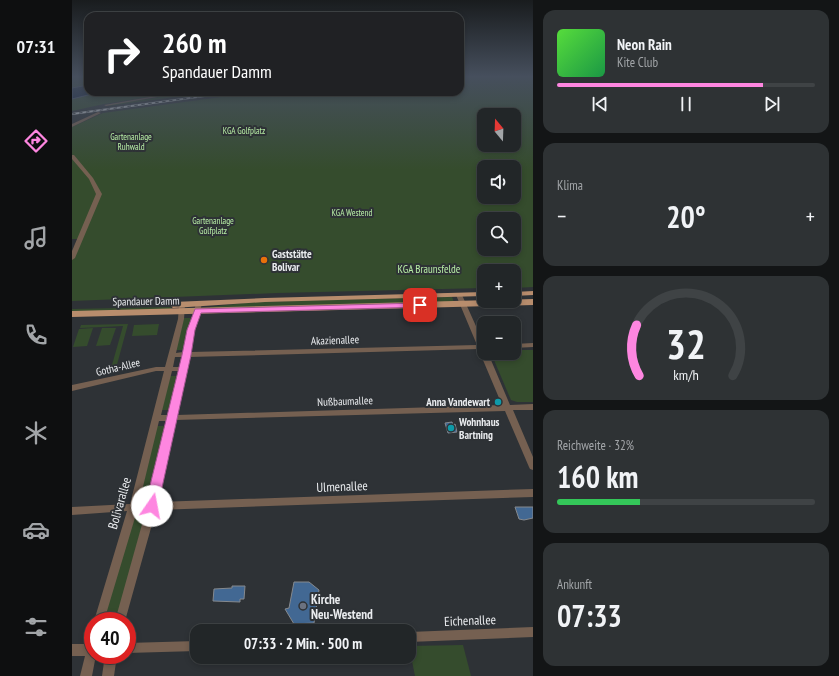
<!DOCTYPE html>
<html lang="de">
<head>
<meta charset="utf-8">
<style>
	:root { --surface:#222628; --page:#2e3234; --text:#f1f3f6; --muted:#a2a5a8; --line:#3f4345; --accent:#fe86e0 }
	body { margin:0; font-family:"PT Sans Narrow",sans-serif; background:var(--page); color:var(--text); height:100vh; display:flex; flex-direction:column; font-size:15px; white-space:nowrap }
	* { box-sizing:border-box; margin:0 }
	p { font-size:13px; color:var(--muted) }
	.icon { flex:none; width:22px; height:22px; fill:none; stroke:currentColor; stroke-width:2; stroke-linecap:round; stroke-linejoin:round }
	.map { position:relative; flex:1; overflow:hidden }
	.drawer { display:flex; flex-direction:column; gap:10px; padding:10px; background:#131516; width:306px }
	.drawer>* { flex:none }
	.hud { position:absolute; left:12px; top:12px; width:380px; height:84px; border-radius:12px; box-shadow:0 2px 6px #0003,0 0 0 1px var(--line); background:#202124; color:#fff; overflow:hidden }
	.needle { width:26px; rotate:341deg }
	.controls { position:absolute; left:405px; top:108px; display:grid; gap:8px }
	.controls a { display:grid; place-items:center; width:44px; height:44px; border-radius:8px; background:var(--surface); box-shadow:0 2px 6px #0003,0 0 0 1px var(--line); font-size:20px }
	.speed { position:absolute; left:12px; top:612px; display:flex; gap:8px; font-size:20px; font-weight:700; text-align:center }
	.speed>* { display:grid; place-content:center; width:52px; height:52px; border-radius:50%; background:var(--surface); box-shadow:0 2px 6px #0003,0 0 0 1px var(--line); line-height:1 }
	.speed .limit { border:6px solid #d22; background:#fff; color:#111 }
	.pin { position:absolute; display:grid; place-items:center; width:34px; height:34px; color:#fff; margin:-17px; border-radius:8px; box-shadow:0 2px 6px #0006 }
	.me { position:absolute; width:44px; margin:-22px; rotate:12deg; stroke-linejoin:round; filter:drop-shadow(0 0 3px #0008) }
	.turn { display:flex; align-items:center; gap:14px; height:84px; padding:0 12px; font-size:18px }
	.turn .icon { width:52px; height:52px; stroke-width:2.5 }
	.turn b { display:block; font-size:28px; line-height:34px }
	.big { font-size:30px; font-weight:700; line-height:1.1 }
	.drawer .widget { flex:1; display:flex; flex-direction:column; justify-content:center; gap:6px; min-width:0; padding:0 14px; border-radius:12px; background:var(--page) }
	.drawer .dial { align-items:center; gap:0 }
	.dial svg { height:104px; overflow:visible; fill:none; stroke:var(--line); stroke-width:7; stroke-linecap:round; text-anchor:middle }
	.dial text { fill:var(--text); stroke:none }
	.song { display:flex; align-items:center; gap:12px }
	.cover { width:48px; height:48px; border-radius:6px; background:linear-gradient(135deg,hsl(110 70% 55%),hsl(140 70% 35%)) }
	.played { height:4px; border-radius:2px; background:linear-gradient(90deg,var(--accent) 80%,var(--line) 80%) }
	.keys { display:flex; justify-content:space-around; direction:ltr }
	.heat { display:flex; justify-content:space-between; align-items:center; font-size:22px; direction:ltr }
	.charge { height:6px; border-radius:3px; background:linear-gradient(90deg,#34c759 32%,var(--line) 0) }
	.trip { position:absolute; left:118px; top:624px; width:226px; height:40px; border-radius:12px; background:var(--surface); box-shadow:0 2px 6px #0003,0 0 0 1px var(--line); font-weight:700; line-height:40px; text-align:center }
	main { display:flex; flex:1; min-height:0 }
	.tabs { display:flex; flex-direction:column; width:72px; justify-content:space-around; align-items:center; background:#0e0f10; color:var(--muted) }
	.tabs .icon { width:28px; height:28px }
	.tabs .active { color:var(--accent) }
	.tabs b { font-size:18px; color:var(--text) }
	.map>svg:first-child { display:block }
	.green { fill:#354c2d; fill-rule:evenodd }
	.water { fill:#02133a; stroke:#485470 }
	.building { fill:#426893; stroke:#85898e }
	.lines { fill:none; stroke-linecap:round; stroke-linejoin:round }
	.minor { fill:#756051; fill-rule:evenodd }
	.major { fill:#b88d6d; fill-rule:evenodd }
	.rail-casing { stroke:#c5c7cb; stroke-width:2 }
	.rail { stroke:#2e3236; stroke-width:1; stroke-dasharray:3.5; stroke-linecap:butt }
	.route { fill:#fe86e0; stroke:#a55792 }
	.food-dot { fill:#e8710a; stroke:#2e3236; stroke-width:1.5 }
	.culture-dot { fill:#0f9aa8; stroke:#2e3236; stroke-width:1.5 }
	.worship-dot { fill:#6b7280; stroke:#2e3236; stroke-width:1.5 }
	.labels { text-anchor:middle; stroke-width:4; stroke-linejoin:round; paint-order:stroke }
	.far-park-label { font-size:9px; fill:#b8eea6; stroke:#2e3236 }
	.poi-label { font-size:11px; font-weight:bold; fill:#eaecef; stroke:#2e3236; text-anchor:start }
	.park-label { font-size:11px; fill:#b8eea6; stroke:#2e3236 }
	.street-label { font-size:11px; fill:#eaecef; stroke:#2e3236 }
	.near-street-label { font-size:13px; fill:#eaecef; stroke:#2e3236 }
	.near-poi-label { font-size:13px; font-weight:bold; fill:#eaecef; stroke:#2e3236; text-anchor:start }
</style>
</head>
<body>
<main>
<nav class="tabs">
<b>07:31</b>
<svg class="icon active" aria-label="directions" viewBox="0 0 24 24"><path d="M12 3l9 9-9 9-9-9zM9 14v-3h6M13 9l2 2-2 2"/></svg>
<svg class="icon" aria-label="music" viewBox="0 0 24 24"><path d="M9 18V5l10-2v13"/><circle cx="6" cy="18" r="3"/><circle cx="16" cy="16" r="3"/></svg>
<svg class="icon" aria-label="phone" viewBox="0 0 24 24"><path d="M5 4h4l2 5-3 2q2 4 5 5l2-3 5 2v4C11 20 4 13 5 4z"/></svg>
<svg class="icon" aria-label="climate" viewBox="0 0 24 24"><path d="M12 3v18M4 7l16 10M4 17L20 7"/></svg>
<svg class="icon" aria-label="car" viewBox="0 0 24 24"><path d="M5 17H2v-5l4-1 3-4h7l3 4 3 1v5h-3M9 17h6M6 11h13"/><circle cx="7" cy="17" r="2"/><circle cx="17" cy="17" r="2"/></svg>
<svg class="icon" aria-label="filters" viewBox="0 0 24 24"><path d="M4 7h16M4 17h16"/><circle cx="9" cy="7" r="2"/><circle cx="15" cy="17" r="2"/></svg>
</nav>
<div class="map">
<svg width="461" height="676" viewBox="0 0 461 676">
	<rect width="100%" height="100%" fill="#2e3236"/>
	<g class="green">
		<polygon points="0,76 16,76 16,85 0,88"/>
		<path d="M 388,76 L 461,76 L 461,287 L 442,288 L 442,271 L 412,271 L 412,288 L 205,293 L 0,301 L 0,258 L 7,239 L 0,239 L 0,127 L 31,113 L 185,92 L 388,92 ZM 412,115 L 442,115 L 442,145 L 412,145 ZM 412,167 L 442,167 L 442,197 L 412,197 ZM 412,219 L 442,219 L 442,249 L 412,249 Z"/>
		<polygon points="28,92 109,92 32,104 0,111 0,99"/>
		<polygon points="114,92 140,92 36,106 42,104 102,95"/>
		<polygon points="380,297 382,302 138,309 138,307 181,302"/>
		<polygon points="99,307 99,309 0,312 0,309"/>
		<polygon points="112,318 120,318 112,350 104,350"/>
		<polygon points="56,324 43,372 38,372 51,326 8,328 9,325"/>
		<polygon points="87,324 85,335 60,336 62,325"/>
		<polygon points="21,328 15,346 1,347 7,329"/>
		<polygon points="30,328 44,328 38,345 24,346"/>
		<polygon points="442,350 461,350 461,402 445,402 439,400 419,353 442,353"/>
		<polygon points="97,376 106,376 98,410 89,410"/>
		<polygon points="85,426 94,426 78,496 67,496"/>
		<polygon points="62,515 73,515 44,621 31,621"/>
		<polygon points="391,645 399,676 343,676 337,646"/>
	</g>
	<polygon class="water" points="16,85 16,92 28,92 0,99 0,88"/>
	<g class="building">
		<polygon points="380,422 381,425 383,424 385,432 376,433 373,423"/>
		<polygon points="443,507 461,507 461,518 452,520 447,519"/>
		<polygon points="222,582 237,582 247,590 242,623 222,624 213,609 217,608"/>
		<polygon points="160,586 173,586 172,599 168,599 168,602 141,601 142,589 160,588"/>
	</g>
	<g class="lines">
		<g class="minor">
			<polygon points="106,92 114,92 34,106 32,105"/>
			<polygon points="26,112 29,113 0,127 0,124"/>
			<polygon points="0,155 2,155 21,178 30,194 3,258 0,260 0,251 24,194 17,179 0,159"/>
			<path d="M 387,293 L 390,295 L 412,344 L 412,353 L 416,353 L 438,405 L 461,404 L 461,410 L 441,410 L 461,457 L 461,470 L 458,469 L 457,467 L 433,411 L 103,420 L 86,502 L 461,489 L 461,497 L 84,510 L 53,621 L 43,621 L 74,510 L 65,511 L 32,621 L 22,621 L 55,511 L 0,515 L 0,507 L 58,504 L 92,371 L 84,371 L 0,391 L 0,385 L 84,367 L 93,367 L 106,319 L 107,305 L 110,303 L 113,305 L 112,319 L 104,353 L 111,352 L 116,330 L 124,304 L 127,302 L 130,304 L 122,330 L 118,352 L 405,345 L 384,295 ZM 407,349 L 409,352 L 408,353 L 430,405 L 105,415 L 117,357 ZM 103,357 L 110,357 L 108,367 L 101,367 ZM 100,371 L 107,371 L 96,415 L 89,415 ZM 87,421 L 95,421 L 76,502 L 67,503 Z"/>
			<polygon points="461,343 461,347 442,348 442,344"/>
			<polygon points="461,627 461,637 337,642 337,632"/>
			<polygon points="21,637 21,655 24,655 20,676 8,676 13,656 0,656 0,644 15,644 17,638"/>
			<polygon points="125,641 125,651 55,653 55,643"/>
			<polygon points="33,655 45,655 42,676 30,676"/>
		</g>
		<g class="major">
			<polygon points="461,291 461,295 442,296 442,292"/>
			<polygon points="412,292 412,296 193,302 101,308 97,305 101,302 193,298"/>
			<polygon points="461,299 461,305 0,317 0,311"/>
		</g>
		<g class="rail-casing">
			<polyline id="rail" points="0,114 162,92"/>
		</g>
		<use href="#rail" class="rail"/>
	</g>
	<linearGradient id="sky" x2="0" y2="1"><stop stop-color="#191c1e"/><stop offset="0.45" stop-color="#464f5d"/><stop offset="1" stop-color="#464f5d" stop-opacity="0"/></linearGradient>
	<rect width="461" height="170" fill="url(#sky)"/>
	<polygon class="route" points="348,303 352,305 351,307 129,313 123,330 119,355 86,506 84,509 80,511 75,509 73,506 110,355 115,330 123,309"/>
	<circle class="food-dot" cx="192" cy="260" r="4"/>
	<g class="culture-dot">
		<circle cx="426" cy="402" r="4"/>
		<circle cx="379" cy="428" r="4"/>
	</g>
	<circle class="worship-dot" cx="231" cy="606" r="4"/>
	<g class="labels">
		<g class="far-park-label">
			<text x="172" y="134">KGA Golfplatz</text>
			<text x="59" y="140">Gartenanlage<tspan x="59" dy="10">Ruhwald</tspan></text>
			<text x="280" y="216">KGA Westend</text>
			<text x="141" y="224">Gartenanlage<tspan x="141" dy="10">Golfplatz</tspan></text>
		</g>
		<g class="poi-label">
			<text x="200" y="258">Gaststätte<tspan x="200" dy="13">Bolivar</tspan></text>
			<text x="418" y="406" text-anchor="end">Anna Vandewart</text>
			<text x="387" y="426">Wohnhaus<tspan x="387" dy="13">Bartning</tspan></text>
		</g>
		<g class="park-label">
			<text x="357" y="273">KGA Braunsfelde</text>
		</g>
		<g class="street-label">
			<text transform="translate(74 301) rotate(-1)" y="4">Spandauer Damm</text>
			<text transform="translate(263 340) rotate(-2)" y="4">Akazienallee</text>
			<text transform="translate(46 367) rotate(-13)" y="4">Gotha-Allee</text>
			<text transform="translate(273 401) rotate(-2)" y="4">Nußbaumallee</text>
		</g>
		<g class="near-street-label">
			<text transform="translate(270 486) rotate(-2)" y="5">Ulmenallee</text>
			<text transform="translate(47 503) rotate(-74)" y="5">Bolivarallee</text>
			<text transform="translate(398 620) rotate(-2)" y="5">Eichenallee</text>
		</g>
		<g class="near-poi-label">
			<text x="239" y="604">Kirche<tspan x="239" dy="15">Neu-Westend</tspan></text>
		</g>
	</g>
</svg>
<div class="controls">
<a><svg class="needle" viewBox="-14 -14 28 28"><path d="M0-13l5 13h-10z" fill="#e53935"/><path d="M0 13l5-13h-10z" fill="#a2a5a8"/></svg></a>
<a><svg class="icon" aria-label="sound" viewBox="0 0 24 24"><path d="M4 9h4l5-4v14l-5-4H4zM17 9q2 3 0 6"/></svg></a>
<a><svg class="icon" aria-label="search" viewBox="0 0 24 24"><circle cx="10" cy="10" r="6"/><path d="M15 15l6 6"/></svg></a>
<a>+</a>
<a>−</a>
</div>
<div class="speed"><div class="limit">40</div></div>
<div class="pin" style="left:348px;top:305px;background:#d93025"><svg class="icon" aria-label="arrive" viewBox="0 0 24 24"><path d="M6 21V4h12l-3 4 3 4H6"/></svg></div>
<svg class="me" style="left:80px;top:506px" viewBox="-20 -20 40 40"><circle r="19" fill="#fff"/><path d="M0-13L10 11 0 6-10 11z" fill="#fe86e0"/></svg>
<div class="trip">07:33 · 2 Min. · 500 m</div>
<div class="hud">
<div class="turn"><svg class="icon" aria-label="right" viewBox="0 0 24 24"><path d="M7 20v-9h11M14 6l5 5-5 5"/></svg><div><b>260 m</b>Spandauer Damm</div></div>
</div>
</div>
<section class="drawer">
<div class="widget">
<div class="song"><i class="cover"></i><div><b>Neon Rain</b><p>Kite Club</p></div></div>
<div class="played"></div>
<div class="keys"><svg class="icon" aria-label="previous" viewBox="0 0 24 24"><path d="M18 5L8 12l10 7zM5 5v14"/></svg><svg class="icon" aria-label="pause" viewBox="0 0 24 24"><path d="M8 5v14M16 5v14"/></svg><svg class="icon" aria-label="next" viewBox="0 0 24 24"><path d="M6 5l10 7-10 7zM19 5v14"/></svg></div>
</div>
<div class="widget"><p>Klima</p>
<div class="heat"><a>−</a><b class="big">20°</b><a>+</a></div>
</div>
<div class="widget dial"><svg viewBox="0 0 100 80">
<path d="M14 69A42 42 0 1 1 86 69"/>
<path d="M14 69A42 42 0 0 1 12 30" stroke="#fe86e0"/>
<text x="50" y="56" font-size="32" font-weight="700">32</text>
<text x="50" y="72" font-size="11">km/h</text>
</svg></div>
<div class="widget"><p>Reichweite · 32%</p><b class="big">160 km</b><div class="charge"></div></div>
<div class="widget"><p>Ankunft</p><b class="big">07:33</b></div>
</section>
</main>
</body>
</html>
